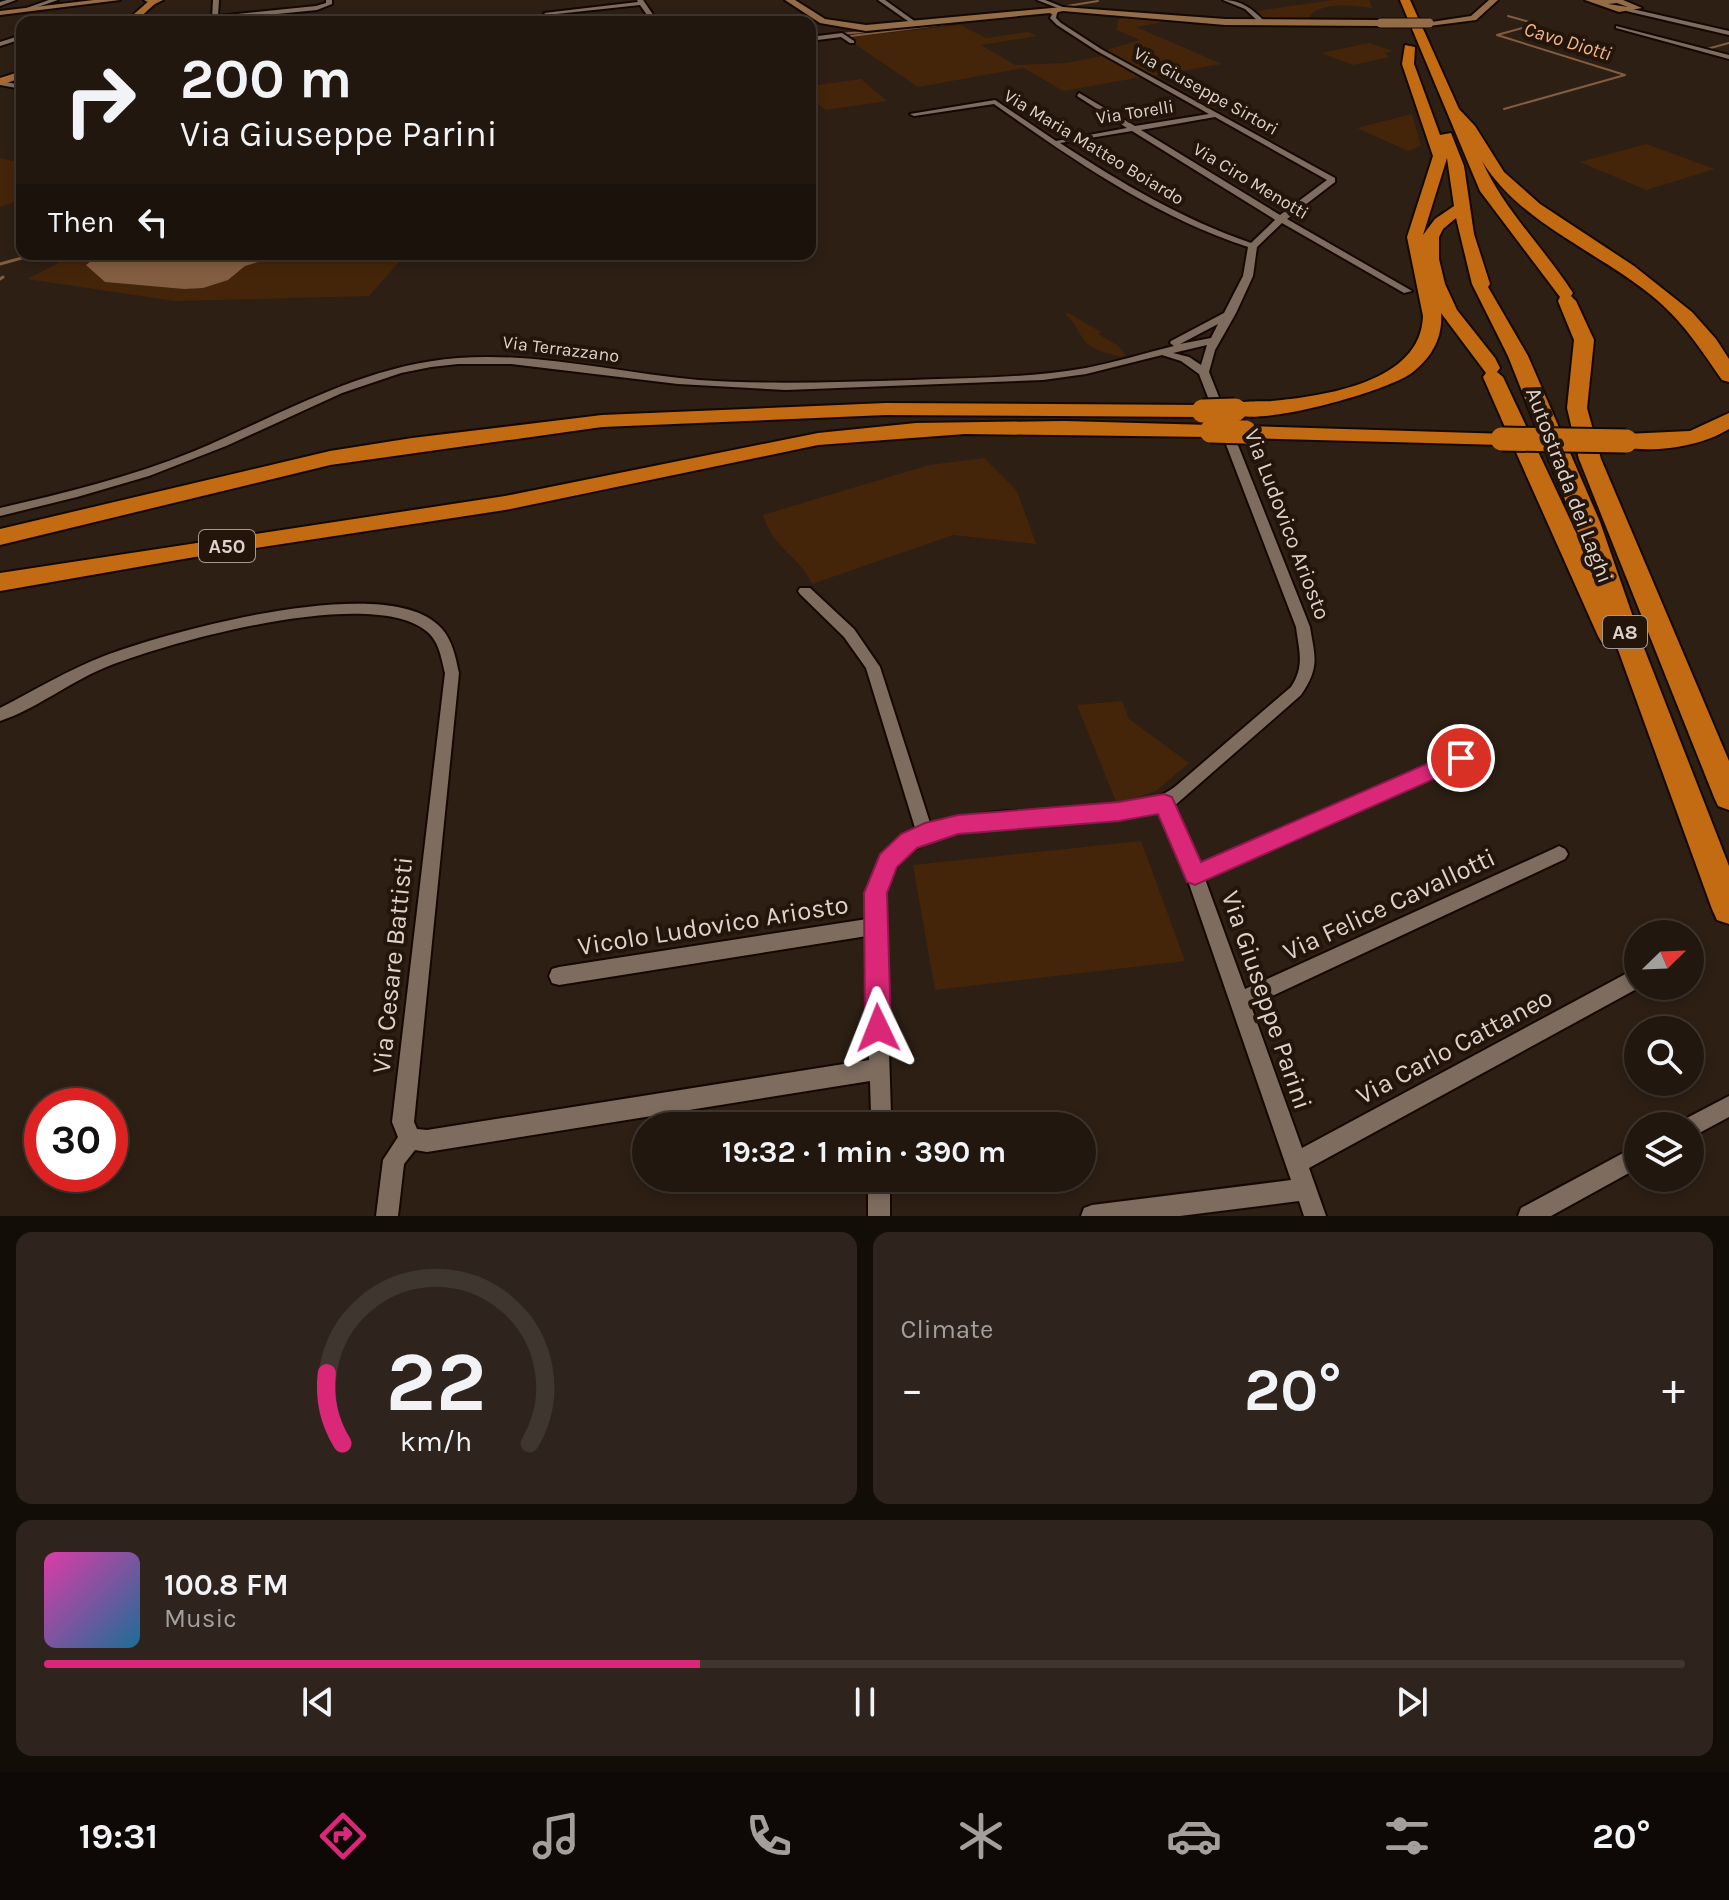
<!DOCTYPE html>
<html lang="en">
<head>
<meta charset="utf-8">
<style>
	:root { --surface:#22170f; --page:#2e241d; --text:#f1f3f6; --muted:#a29f9e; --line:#3f362f; --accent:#db2777 }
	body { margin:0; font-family:Karla,sans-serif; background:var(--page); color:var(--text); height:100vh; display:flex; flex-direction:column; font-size:30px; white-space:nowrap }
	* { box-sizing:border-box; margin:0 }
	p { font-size:26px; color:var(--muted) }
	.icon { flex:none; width:44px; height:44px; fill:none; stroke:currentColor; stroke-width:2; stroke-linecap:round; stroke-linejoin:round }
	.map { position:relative; height:1216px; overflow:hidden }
	.drawer { display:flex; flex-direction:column; gap:16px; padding:16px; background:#130d08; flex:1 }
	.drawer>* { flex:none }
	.banner { position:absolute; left:16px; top:16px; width:800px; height:244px; border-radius:16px; box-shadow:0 4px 12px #0003,0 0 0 2px var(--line); background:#22170f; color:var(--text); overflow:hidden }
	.needle { width:52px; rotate:67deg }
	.tools { position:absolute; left:1624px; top:920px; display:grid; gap:16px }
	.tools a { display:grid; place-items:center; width:80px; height:80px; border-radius:50%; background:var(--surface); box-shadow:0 4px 12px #0003,0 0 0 2px var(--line); font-size:40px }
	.speed { position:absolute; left:24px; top:1088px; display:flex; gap:16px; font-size:40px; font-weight:700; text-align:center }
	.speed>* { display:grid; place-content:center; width:104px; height:104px; border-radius:50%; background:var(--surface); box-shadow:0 4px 12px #0003,0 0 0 2px var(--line); line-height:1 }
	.speed .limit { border:12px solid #d22; background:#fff; color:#111 }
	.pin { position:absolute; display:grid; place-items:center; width:68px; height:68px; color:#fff; margin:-34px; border:4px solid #fff; border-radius:50%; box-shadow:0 2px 8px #0007 }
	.me { position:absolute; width:88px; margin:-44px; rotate:358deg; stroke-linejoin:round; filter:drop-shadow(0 0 6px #0008) }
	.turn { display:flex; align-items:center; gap:28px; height:168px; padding:0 32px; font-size:36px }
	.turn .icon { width:104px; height:104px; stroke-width:2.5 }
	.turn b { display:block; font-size:56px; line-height:68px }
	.then { display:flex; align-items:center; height:76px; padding:0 32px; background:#0003; gap:16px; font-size:30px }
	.big { font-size:60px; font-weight:700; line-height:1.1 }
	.drawer .tile { flex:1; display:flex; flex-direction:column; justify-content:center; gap:12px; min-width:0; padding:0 28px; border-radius:16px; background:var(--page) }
	.drawer .dial { align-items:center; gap:0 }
	.dial svg { height:208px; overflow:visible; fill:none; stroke:var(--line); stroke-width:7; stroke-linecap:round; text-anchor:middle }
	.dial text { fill:var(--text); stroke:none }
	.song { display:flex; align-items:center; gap:24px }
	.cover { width:96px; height:96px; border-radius:12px; background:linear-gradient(135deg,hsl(320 70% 55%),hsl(200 70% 35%)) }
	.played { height:8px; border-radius:4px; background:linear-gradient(90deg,var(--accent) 40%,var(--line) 40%) }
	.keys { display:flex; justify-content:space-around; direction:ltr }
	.heat { display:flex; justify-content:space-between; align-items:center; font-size:44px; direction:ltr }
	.drawer .tiles { flex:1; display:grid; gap:16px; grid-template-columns:1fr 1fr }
	.tile:last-child { grid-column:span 2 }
	.trip { position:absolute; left:632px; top:1112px; width:464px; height:80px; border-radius:40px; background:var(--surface); box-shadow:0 4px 12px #0003,0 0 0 2px var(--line); font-weight:700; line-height:80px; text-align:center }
	.menu { display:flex; height:128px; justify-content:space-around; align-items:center; background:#0e0906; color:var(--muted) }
	.menu .icon { width:56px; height:56px }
	.menu .on { color:var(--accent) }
	.menu b { font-size:36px; color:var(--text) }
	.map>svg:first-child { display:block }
	.green { fill:#44250a }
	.water { fill:#835d40 }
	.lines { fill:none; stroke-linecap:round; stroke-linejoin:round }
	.stream-far1 { stroke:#835d40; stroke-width:2 }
	.stream { stroke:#835d40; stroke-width:3 }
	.street-casing { stroke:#150802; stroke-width:4 }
	.secondary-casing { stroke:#150802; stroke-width:4 }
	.primary-casing { stroke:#150802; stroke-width:4 }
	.highway-casing { stroke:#150802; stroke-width:4 }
	.street { fill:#7e6c5f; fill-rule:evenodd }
	.secondary { fill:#936c48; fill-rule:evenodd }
	.primary { fill:#a76b31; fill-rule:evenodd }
	.highway { fill:#c36b12; fill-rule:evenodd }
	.secondary-bridge-casing { stroke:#150802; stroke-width:11; stroke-linecap:butt }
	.highway-bridge-casing { stroke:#150802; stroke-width:27; stroke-linecap:butt }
	.secondary-bridge { stroke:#936c48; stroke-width:9 }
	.highway-bridge { stroke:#c36b12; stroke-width:23 }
	.route { fill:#db2777; stroke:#8e194d; stroke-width:2 }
	.labels { text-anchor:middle; stroke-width:8; stroke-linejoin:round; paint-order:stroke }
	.far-street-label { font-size:18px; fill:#ddd3cc; stroke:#23150a }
	.far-water-label { font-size:20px; font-style:italic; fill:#f3b586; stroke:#23150a }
	.shield { fill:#23150a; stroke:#a59a92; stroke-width:2 }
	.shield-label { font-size:20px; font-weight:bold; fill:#ddd3cc }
	.street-label { font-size:22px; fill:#ddd3cc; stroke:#23150a }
	.near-street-label { font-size:26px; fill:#ddd3cc; stroke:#23150a }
</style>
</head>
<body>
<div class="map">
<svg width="1729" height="1216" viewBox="0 0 1729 1216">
	<rect width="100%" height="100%" fill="#2d1f14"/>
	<g class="green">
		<path d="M 1333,0 L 1369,0 L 1372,8 C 1352,6 1318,0 1307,20 L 1262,20 L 1257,11 Z"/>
		<polygon points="1124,17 1169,21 1136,27 1222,64 1151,76 1106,50 1140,40 1117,30 1118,20"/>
		<polygon points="960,25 986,38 1028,32 1037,36 981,45 1015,65 1065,63 1103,56 1142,77 1063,91 1024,68 918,87 855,44 853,37"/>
		<polygon points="1369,43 1393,51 1385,53 1389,57 1353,65 1321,53"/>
		<polygon points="861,79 887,101 825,110 810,97 810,86"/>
		<polygon points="1412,114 1421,146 1408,151 1357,128"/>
		<polygon points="1646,144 1715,169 1646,190 1580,162"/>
		<polygon points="0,158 22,163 22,199 0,207"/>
		<polygon points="85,254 100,254 87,265 105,282 184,289 228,280 245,266 268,259 268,254 406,254 369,296 175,301 27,279 64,260"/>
		<path d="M 1068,313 L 1101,332 L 1098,334 L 1117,345 L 1126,355 L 1121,357 C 1109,353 1094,352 1085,341 C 1077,332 1076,323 1066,315 Z"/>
		<path d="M 984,458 L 1017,491 L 1036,544 L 953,535 L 812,584 C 799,555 774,550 763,515 L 929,465 Z"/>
		<polygon points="1122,701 1129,719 1189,763 1156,791 1117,804 1077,705"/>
		<polygon points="1141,841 1185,961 935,990 913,865"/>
	</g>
	<polygon class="water" points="100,254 268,254 268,259 245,266 228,280 203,288 184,289 105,282 86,265"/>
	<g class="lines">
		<g class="stream-far1">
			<polyline points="1067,6 1098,1"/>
			<polyline points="810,36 864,32"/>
			<polyline points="851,36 946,24"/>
			<polyline points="810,41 841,37"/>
			<polyline points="1707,49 1729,43"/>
			<polyline points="1504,109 1625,75 1497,35 1537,24 1508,16"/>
		</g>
		<g class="stream">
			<polyline points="0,264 36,254"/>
			<polyline points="0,279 3,277"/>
		</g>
		<g class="street-casing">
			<g id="street">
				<polygon points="7,0 16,0 0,6 0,2"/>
				<polygon points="49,0 58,0 23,12 18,11"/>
				<polygon points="213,0 219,0 218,16 316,6 326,3 326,0 332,0 332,4 317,10 215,20 212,18"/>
				<polygon points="637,0 643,0 658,22 652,22 640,5 547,15 544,13 638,2"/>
				<polygon points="878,0 885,0 920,25 915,26"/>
				<polygon points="1037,0 1045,0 1068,9 1063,10"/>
				<path d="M 1223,0 C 1242,0 1254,10 1266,23 L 1261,24 L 1245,9 Z"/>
				<polygon points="1628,8 1729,31 1729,35 1626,11"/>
				<path d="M 1053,13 L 1057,13 L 1056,18 L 1061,23 L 1101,49 L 1335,178 L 1335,182 L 1287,219 L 1412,291 L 1404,293 L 1282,223 L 1257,247 L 1253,276 L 1236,313 L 1215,350 L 1209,372 L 1310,627 C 1315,658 1320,667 1301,695 L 1173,807 L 1199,865 L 1455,753 L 1461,751 L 1467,753 L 1469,758 L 1467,763 L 1205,879 L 1245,989 L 1553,849 L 1559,846 L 1565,849 L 1568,854 L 1565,859 L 1251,1006 L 1302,1148 L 1631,971 L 1638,969 L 1638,986 L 1642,986 L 1309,1168 L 1326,1216 L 1304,1216 L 1299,1201 L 1180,1216 L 1081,1216 L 1084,1208 L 1092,1205 L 1291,1180 L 1186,875 L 1159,812 C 1135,818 1111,821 1086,822 C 1033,825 933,819 898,865 C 892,873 888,885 884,893 L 891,1114 L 889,1126 L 867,1126 L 871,1114 L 870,1081 L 427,1152 L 415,1150 L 404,1164 L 398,1216 L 376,1216 L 383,1160 L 398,1137 L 392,1122 L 445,673 C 441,657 439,640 425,630 C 368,586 167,642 104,668 C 68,683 36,709 0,721 L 0,708 C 35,690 68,670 104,656 C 170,631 381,573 437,624 C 452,637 455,655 459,673 L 414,1122 L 417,1129 L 427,1130 L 869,1060 L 867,936 L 559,985 L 552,983 L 549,976 L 552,969 L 559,967 L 867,919 L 866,893 L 885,854 L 916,831 L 866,668 L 844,637 L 800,594 L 798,591 L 800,588 L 810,588 L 854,629 L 880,667 L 931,826 C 953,819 974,814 997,812 C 1047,807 1139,818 1177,785 L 1291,687 C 1305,666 1299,651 1296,627 L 1199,374 L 1181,361 L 1162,355 L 1086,374 L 1043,380 L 786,390 L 678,384 L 511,364 L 458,364 L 431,367 L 401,373 L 342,393 L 226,446 L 149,476 L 77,497 L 0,516 L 0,508 C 65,493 130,477 192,452 C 279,416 362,365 458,358 C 539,352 619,373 699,380 C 770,385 840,382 911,380 C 969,378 1028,378 1086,368 C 1116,362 1145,353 1174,346 L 1170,343 L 1171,341 L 1224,313 L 1243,276 L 1248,247 C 1154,216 1075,161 994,104 L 914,116 L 910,114 L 995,100 L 1056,141 L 1127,128 L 1077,96 L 1079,93 L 1135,126 L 1209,114 L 1097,51 L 1057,25 L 1050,18 ZM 1215,117 L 1327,180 L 1280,215 L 1141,130 ZM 1132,131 L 1274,219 L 1275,220 L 1251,243 C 1182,219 1121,183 1060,143 ZM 1218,324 L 1211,338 L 1180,344 ZM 1207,345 L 1201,365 L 1189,357 L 1173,353 Z"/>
				<polygon points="1616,26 1729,55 1729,59 1616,28"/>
				<polygon points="842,33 854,41 854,43 850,43 841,37 810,41 810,37"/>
				<polygon points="22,35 22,39 0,46 0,42"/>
				<polygon points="0,81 22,85 22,89 0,85"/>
				<polygon points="1729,1096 1729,1117 1690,1138 1690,1126 1680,1126 1683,1120"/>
				<polygon points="1638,1145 1638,1168 1551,1216 1518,1216 1521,1208"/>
				<rect x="868" y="1178" width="22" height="38"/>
			</g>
		</g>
		<g class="secondary-casing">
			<g id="secondary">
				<polygon points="94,0 120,0 0,15 0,11"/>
				<polygon points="144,0 163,0 153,5"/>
				<polygon points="785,0 795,0 825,19 866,25 1063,7 1225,19 1381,20 1385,23 1381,26 1225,25 1063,11 1058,12 1055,16 1050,13 866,31 820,23"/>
				<polygon points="1489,0 1498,0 1476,20 1429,26 1425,23 1471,16"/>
				<path d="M 1585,0 L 1623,0 L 1642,8 L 1619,12 ZM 1617,3 L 1628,7 L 1608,4 Z"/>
			</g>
		</g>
		<g class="primary-casing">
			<g id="primary">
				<polygon points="150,0 159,0 135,22 125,22"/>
				<polygon points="22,71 22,78 0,85 0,78"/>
			</g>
		</g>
		<g class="highway-casing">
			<g id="highway">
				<path d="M 1400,0 L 1410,0 L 1459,109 L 1475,126 L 1504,172 L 1540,204 L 1634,266 L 1692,312 L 1716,339 L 1729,359 L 1729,382 L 1722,380 C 1700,348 1682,320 1651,295 C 1597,251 1520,223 1482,161 C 1504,210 1544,248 1573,293 L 1571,296 L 1576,301 L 1594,340 L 1587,408 L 1601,459 L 1729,761 L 1729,810 L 1718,806 L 1714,797 L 1579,459 L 1567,408 L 1574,340 L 1558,301 L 1560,297 L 1480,191 Z"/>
				<path d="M 1405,45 L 1415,47 L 1414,64 L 1440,135 L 1451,133 L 1464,166 L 1474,234 L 1490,284 L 1488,287 L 1528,356 L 1600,522 L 1642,643 L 1729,866 L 1729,924 L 1717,920 L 1712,909 L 1616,644 L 1602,643 L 1598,636 L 1511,441 L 1502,445 L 1245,438 L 1234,432 L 1245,426 L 1508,434 L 1483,377 L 1486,373 L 1441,313 C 1443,337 1432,357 1413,372 C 1390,391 1243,433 1225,410 C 1234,399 1258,402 1272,401 C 1323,396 1421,383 1423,316 L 1407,237 L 1433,156 L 1402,64 ZM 1447,158 L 1454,206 L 1435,219 L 1423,235 ZM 1456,218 L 1472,284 L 1508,356 L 1588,558 L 1503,377 L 1497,372 L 1500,368 L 1495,358 L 1457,310 L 1445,284 L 1439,259 L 1439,237 L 1443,229 Z"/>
				<polygon points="886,403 1203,405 1213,411 1203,417 886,415 602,427 330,465 0,545 0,529 330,451 412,438 602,415"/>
				<path d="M 1729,413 L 1729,429 C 1700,447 1651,454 1618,446 L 1615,441 L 1626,434 L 1690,431 Z"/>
				<polygon points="1064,421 1211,425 1222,431 1211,437 965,434 818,445 505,510 189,558 0,591 0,573 505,496 818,433 916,423"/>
			</g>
		</g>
		<use href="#street" class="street"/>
		<use href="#secondary" class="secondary"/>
		<use href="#primary" class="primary"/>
		<use href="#highway" class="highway"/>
		<g class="secondary-bridge-casing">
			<polyline id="secondary-bridge" points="1381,23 1429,23"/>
		</g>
		<g class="highway-bridge-casing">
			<g id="highway-bridge">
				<polyline points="1203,411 1235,410"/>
				<polyline points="1211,431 1245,432"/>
				<polyline points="1502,439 1626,441"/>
			</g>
		</g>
		<use href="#secondary-bridge" class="secondary-bridge"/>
		<use href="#highway-bridge" class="highway-bridge"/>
	</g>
	<polygon class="route" points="1461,749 1468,752 1471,758 1468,764 1195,885 1187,882 1158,814 1119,821 958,834 917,848 897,867 887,893 891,1028 887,1037 878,1041 869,1037 865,1028 864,893 880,854 901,834 925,823 958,815 1119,802 1164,794 1172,797 1201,862"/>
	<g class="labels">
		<g class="far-street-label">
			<text transform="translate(1206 91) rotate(29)" y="6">Via Giuseppe Sirtori</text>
			<text transform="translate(1135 112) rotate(-9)" y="6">Via Torelli</text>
			<text transform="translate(1094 147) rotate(31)" y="6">Via Maria Matteo Boiardo</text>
			<text transform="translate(1251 181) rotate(31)" y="6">Via Ciro Menotti</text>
			<text transform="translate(561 349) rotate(7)" y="6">Via Terrazzano</text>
		</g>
		<g class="far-water-label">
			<text transform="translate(1568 41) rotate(17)" y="7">Cavo Diotti</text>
		</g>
		<g class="shield">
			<rect x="199" y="530" width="56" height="32" rx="6"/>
			<rect x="1603" y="616" width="44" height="32" rx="6"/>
		</g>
		<g class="shield-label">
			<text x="227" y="553">A50</text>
			<text x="1625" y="639">A8</text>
		</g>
		<g class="street-label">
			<text transform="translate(1570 485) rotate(69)" y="8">Autostrada dei Laghi</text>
			<text transform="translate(1288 524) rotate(69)" y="8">Via Ludovico Ariosto</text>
		</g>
		<g class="near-street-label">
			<text transform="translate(1389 904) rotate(-25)" y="9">Via Felice Cavallotti</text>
			<text transform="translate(713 925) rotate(-9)" y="9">Vicolo Ludovico Ariosto</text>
			<text transform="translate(392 965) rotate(-84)" y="9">Via Cesare Battisti</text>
			<text transform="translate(1267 1000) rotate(71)" y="9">Via Giuseppe Parini</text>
			<text transform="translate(1454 1046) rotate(-28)" y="9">Via Carlo Cattaneo</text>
		</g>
	</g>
</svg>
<div class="tools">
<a><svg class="needle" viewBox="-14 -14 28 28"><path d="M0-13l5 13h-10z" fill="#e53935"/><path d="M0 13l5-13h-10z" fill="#a29f9e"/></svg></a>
<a><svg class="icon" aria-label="search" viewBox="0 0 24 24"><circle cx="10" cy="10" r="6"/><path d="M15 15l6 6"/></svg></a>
<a><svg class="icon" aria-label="layers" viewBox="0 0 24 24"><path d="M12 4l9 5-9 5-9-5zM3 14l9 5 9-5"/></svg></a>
</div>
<div class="speed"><div class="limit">30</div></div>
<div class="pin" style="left:1461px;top:758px;background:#d93025"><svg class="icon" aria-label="arrive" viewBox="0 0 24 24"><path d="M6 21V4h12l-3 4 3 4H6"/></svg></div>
<svg class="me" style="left:878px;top:1028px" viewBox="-20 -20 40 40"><path d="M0-17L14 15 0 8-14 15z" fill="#db2777" stroke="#fff" stroke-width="4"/></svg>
<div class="trip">19:32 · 1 min · 390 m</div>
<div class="banner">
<div class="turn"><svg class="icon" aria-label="right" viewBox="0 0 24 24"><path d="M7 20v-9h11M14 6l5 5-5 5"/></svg><div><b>200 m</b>Via Giuseppe Parini</div></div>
<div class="then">Then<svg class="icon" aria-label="left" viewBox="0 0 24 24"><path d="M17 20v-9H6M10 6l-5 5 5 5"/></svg></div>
</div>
</div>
<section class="drawer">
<div class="tiles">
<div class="tile dial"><svg viewBox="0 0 100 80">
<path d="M14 69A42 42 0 1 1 86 69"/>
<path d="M14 69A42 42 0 0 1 8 42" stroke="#db2777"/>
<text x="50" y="56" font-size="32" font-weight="700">22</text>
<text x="50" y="72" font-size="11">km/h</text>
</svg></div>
<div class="tile"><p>Climate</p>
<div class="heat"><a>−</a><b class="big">20°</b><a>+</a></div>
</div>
<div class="tile">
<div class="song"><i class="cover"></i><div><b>100.8 FM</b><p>Music</p></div></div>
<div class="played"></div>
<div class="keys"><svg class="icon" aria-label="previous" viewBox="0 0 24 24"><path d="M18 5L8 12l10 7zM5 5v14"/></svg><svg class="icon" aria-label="pause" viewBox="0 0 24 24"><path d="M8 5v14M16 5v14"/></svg><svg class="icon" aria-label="next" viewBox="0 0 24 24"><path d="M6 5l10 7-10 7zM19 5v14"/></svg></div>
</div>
</div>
</section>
<nav class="menu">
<b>19:31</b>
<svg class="icon on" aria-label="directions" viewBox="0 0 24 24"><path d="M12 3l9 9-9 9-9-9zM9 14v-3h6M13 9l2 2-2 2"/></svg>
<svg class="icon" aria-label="music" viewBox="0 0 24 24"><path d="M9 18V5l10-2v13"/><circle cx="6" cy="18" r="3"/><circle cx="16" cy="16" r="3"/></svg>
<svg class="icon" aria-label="phone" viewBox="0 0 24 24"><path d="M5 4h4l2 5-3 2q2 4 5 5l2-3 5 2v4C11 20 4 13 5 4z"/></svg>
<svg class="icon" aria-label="climate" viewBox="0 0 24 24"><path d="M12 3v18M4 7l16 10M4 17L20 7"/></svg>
<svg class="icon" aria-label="car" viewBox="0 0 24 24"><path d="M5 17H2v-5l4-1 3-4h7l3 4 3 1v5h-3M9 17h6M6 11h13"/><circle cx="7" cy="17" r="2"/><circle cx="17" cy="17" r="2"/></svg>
<svg class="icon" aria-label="filters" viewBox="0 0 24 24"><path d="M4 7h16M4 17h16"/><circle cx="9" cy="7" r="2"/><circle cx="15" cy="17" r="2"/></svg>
<b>20°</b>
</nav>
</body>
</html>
